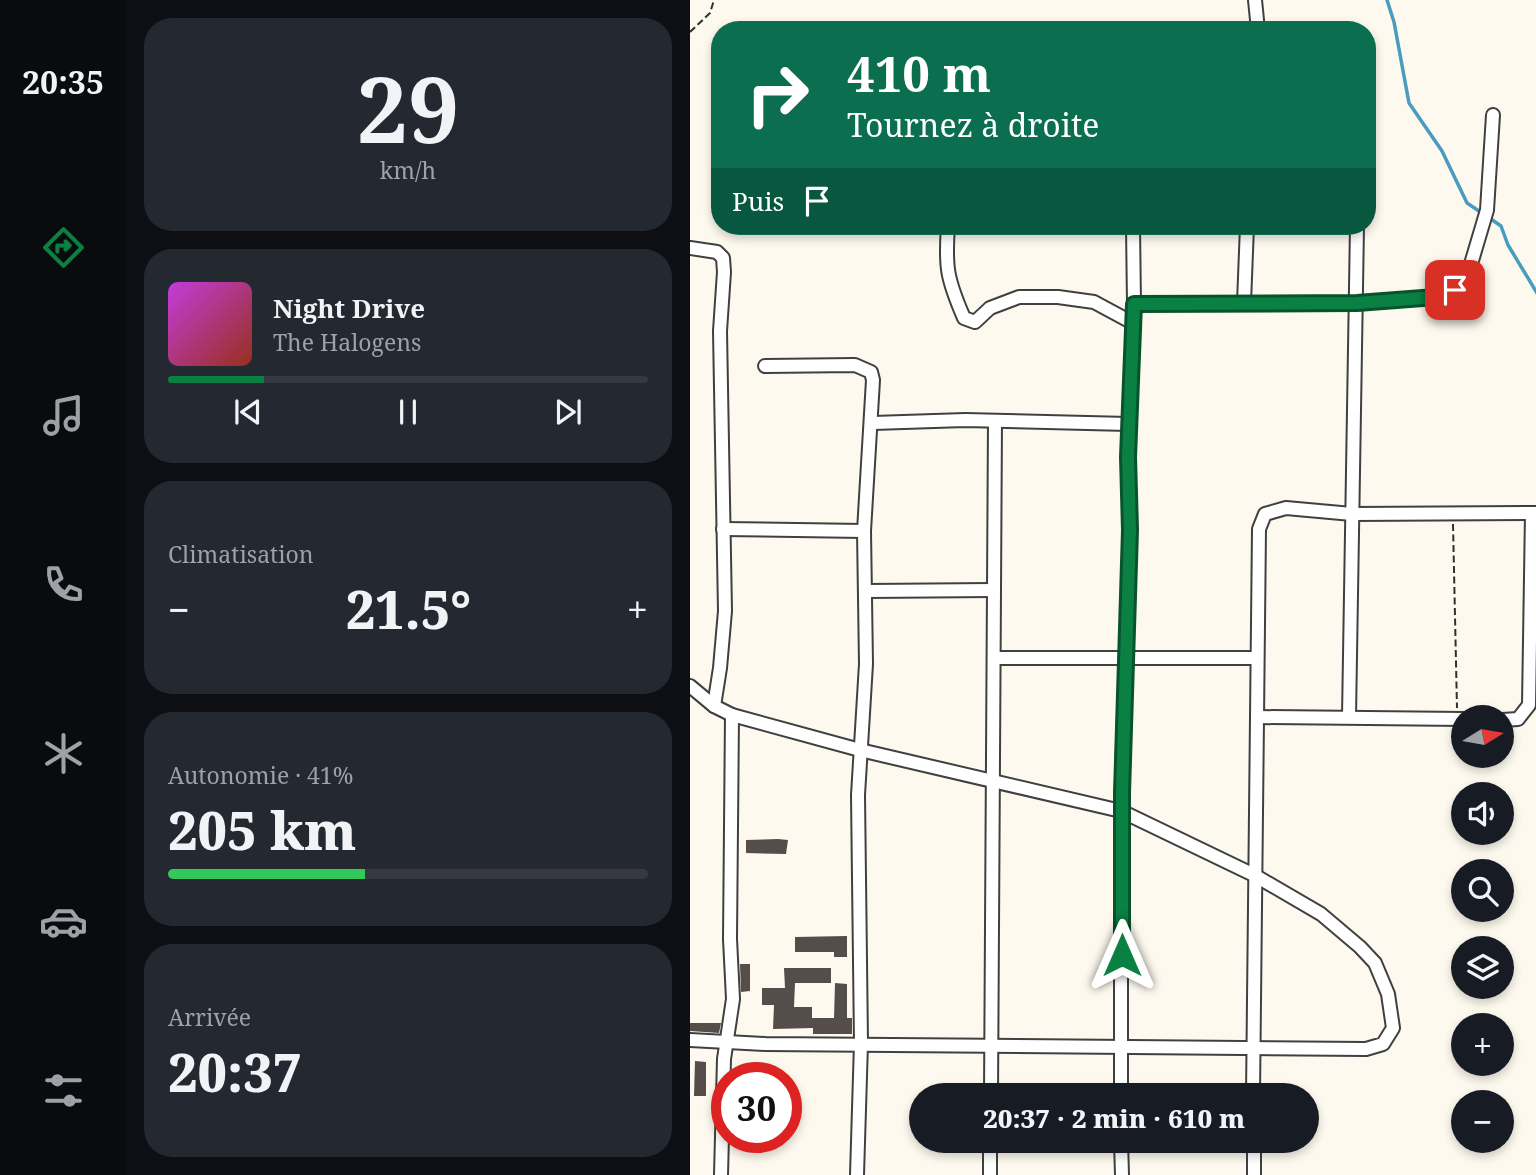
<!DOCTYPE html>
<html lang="fr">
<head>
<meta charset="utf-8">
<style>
	:root { --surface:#171b24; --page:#242831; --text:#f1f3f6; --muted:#9ea1a6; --line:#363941; --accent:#0b8043 }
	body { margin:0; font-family:"Noto Serif",serif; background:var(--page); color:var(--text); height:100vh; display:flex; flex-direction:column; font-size:26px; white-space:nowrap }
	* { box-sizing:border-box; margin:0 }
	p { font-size:23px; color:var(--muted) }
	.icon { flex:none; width:38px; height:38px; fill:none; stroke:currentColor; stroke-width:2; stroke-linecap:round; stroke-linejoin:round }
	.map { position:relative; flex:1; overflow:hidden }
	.panel { display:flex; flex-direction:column; gap:18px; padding:18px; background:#0d0f14; width:564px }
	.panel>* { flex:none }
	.banner { position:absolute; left:21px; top:21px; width:665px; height:214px; border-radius:28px; box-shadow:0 4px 10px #0003; background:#0b6e4f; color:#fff; overflow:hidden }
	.needle { width:46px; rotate:79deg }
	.tools { position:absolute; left:761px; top:705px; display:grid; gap:14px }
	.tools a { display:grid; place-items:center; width:63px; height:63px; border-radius:50%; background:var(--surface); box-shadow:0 4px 10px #0003; font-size:35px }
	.speed { position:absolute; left:21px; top:1062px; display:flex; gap:14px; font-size:35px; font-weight:700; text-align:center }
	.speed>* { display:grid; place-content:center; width:91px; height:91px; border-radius:50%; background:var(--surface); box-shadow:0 4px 10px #0003; line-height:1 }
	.speed .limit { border:10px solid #d22; background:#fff; color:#111 }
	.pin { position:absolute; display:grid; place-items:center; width:60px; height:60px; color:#fff; margin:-30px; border-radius:14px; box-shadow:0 4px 10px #0006 }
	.me { position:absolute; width:77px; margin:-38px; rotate:0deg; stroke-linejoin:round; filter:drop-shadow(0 0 5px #0008) }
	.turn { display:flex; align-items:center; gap:24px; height:147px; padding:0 21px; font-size:32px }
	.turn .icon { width:91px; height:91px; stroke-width:2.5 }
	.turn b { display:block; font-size:49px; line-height:60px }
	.then { display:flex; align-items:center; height:66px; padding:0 21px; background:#0003; gap:14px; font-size:26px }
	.big { font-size:52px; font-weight:800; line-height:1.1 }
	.panel .card { flex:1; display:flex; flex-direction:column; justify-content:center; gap:10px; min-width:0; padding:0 24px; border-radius:28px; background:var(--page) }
	.panel .dial { align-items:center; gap:0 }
	.dial b { font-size:91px; line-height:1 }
	.song { display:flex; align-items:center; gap:21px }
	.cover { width:84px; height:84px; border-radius:10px; background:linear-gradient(135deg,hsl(290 70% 55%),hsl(10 70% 35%)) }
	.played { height:7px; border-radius:4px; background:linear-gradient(90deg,var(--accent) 20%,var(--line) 20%) }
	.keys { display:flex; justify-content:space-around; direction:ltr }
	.heat { display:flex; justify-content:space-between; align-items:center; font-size:38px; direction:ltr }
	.charge { height:10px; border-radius:5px; background:linear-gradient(90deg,#34c759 41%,var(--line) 0) }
	.trip { position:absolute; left:219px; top:1083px; width:410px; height:70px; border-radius:35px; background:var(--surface); box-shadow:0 4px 10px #0003; font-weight:800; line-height:70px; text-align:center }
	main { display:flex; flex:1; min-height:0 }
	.tabs { display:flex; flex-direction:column; width:126px; justify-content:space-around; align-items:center; background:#090b0e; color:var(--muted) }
	.tabs .icon { width:49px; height:49px }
	.tabs .on { color:var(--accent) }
	.tabs b { font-size:32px; color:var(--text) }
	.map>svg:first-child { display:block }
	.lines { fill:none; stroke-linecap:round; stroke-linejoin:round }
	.stream { stroke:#479cbf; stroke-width:3.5 }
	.building { fill:#544d4a }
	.street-casing { stroke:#404040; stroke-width:16 }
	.path { stroke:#2f2f2f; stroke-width:2; stroke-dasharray:7 3.5; stroke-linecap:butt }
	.street { stroke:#fff; stroke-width:12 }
	.route-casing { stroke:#07532c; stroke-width:18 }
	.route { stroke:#0b8043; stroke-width:12 }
</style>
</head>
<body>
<main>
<nav class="tabs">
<b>20:35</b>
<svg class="icon on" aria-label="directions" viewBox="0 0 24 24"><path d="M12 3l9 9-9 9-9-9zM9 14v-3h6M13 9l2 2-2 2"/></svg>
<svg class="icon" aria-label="music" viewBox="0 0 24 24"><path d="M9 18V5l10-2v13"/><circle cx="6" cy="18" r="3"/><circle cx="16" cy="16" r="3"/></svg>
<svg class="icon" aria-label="phone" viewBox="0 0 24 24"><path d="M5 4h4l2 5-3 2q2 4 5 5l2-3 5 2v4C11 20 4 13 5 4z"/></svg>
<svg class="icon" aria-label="climate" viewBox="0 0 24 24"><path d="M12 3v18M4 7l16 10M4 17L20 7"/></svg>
<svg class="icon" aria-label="car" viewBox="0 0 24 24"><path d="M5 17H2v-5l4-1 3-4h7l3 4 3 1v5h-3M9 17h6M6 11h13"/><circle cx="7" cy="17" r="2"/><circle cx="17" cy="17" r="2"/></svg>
<svg class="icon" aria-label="filters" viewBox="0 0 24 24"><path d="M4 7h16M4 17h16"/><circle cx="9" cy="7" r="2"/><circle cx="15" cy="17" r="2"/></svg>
</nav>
<section class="panel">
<div class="card dial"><b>29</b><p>km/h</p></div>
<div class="card">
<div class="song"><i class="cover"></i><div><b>Night Drive</b><p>The Halogens</p></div></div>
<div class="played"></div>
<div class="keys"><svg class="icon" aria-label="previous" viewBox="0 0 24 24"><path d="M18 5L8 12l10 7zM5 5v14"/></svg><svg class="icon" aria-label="pause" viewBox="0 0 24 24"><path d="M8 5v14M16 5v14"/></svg><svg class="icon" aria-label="next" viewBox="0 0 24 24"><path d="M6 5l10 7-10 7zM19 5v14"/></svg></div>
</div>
<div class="card"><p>Climatisation</p>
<div class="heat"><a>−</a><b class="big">21.5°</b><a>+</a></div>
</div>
<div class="card"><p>Autonomie · 41%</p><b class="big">205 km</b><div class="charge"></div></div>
<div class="card"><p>Arrivée</p><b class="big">20:37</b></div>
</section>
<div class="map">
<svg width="847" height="1175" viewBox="0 0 847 1175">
	<rect width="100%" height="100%" fill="#fdf9ee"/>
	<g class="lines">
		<g class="stream">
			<polyline points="697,0 704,22 719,103 752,151 777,203 792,213"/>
			<polyline points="798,217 811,226 818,245 847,293"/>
		</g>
	</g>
	<g class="building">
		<polygon points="88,839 98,840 96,854 56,853 56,840"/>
		<polygon points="157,936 157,957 144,957 144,952 105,952 105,937"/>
		<polygon points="50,964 60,964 60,991 51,992"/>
		<polygon points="94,968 141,968 141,983 105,983 104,1007 122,1007 122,1018 144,1018 145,983 157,984 157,1018 162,1018 162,1034 123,1034 123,1028 83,1029 84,1005 72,1005 72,988 95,988"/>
		<polygon points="0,1023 31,1023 29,1033 0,1031"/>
		<polygon points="5,1061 16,1062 16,1096 4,1096"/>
	</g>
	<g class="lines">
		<g class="street-casing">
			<g id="street">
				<polyline points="565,0 568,30"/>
				<path d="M 258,226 C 255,267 257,279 274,318 L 285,322 L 300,308 L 329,297 L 368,297 L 404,302 L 443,323"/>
				<polyline points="0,248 27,252 33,258 34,272 30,331 35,611 30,668 24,706"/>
				<polyline points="554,303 557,226"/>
				<polyline points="444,304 667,303 746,297 761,292 769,287 781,264 797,210 803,115"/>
				<polyline points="75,366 165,365 181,372 183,380 174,531 176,664 168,795 171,1043 167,1175"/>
				<polyline points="183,423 275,420 438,424"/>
				<polyline points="33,529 174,531"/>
				<polyline points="177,591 303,590"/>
				<polyline points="304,658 567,658"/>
				<polyline points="0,686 24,706 42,715 170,750 431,811 564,875 631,914 670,947 685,963 698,994 703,1028 693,1044 676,1049 75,1044 0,1040"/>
				<polyline points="568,717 774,719"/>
				<polyline points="659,717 667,226"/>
				<polyline points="812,720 828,719 839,705 842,513"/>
				<polyline points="301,1096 305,421"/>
				<polyline points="431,1096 431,811 440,530 438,457 444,304 443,226"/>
				<polyline points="563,1096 569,529 575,514 596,508 662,514 847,513"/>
				<polyline points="431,1141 432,1175"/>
				<polyline points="564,1141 564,1175"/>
				<polyline points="31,1175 34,1059 43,999 40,939 42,715"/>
				<polyline points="300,1175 300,1141"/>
			</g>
		</g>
		<g class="path">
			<polyline points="0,32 20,13 24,0"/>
			<polyline points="763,524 767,708"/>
		</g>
		<use href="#street" class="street"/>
	</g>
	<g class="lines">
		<g class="route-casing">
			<polyline id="route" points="432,955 432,793 440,530 438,457 444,304 667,303 746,297 765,290"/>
		</g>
		<use href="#route" class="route"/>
	</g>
</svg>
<div class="tools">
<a><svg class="needle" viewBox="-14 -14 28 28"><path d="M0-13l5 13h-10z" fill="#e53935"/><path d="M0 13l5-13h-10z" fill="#9ea1a6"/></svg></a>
<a><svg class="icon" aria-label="sound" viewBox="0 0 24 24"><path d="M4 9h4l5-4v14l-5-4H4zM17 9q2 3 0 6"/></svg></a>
<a><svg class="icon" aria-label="search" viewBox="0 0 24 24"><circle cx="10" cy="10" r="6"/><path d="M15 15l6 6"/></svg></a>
<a><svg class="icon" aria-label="layers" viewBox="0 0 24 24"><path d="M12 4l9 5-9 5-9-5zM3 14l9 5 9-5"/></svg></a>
<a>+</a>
<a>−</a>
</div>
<div class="speed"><div class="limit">30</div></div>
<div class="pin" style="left:765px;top:290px;background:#d93025"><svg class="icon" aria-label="arrive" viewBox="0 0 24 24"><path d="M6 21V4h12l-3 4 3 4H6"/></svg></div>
<svg class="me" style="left:432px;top:955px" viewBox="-20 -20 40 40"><path d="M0-17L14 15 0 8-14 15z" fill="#0b8043" stroke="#fff" stroke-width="4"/></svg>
<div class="trip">20:37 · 2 min · 610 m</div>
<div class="banner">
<div class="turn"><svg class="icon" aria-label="right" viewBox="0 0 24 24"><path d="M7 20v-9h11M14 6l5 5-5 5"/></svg><div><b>410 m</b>Tournez à droite</div></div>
<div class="then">Puis<svg class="icon" aria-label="arrive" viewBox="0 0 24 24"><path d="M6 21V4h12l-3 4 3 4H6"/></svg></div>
</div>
</div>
</main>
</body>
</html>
